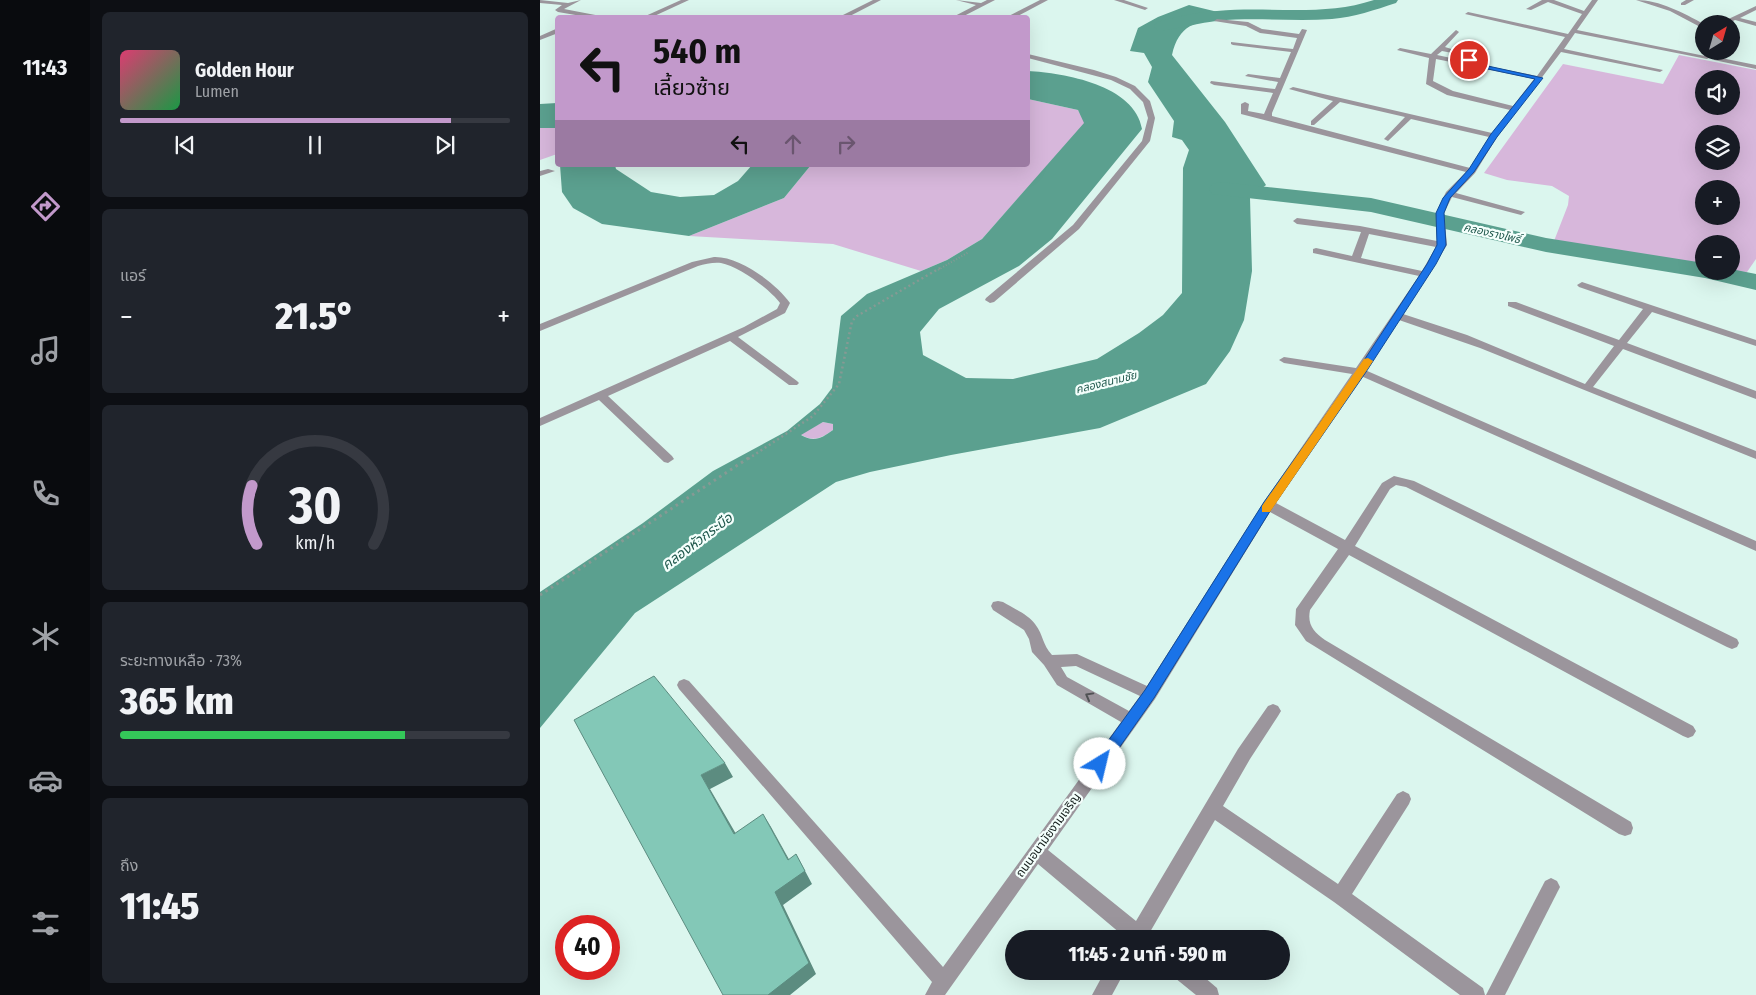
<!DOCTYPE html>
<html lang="th">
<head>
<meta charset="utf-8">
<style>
	:root { --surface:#171b24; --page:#20242c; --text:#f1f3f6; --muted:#9ea1a6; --line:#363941; --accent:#c299cb }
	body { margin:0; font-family:"Fira Sans Condensed","Noto Sans Thai",sans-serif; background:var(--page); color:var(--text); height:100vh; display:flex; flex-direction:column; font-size:19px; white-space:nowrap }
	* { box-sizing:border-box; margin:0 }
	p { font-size:16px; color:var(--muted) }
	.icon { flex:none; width:28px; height:28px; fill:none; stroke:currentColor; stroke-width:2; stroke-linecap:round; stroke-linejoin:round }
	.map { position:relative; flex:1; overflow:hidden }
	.drawer { display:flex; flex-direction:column; gap:12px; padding:12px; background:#0d0f14; width:450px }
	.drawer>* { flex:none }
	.banner { position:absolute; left:15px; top:15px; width:475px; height:152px; border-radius:5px; box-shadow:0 5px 20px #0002; background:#c299cb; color:#111; overflow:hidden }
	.needle { width:32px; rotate:37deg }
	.controls { position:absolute; left:1155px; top:15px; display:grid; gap:10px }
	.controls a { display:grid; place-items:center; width:45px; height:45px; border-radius:50%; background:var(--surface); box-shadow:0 5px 20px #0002; font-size:25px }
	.speed { position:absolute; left:15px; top:915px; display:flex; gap:10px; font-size:25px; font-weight:700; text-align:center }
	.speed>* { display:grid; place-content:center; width:65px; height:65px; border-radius:50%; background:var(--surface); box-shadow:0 5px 20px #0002; line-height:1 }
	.speed .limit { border:8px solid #d22; background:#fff; color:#111 }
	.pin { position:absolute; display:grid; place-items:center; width:42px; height:42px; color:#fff; margin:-21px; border:2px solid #fff; border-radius:50%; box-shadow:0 1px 5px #0007 }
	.me { position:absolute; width:55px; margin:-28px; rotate:36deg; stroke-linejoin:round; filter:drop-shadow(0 0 4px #0008) }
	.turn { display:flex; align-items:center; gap:18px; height:105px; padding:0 15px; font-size:22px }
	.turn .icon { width:65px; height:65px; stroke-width:2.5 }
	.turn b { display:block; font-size:35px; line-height:42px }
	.lanes { display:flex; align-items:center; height:48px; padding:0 15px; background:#0003; justify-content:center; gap:25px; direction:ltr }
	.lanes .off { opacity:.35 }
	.big { font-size:38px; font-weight:800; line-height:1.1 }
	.drawer .tile { flex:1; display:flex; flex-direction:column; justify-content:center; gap:8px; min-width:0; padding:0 18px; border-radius:8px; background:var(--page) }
	.drawer .dial { align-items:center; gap:0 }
	.dial svg { height:130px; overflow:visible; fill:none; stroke:var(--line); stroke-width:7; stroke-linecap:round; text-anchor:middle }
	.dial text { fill:var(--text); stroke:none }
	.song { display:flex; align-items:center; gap:15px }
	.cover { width:60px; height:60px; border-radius:8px; background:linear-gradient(135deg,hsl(340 70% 55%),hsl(140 70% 35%)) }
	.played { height:5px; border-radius:2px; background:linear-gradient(90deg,var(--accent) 85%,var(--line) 85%) }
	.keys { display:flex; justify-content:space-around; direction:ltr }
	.heat { display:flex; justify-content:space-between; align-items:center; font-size:28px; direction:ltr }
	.charge { height:8px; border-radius:4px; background:linear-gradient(90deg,#34c759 73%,var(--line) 0) }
	.trip { position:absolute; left:465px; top:930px; width:285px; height:50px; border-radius:25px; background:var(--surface); box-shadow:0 5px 20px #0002; font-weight:800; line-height:50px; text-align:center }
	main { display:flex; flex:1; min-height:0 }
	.dock { display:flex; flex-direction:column; width:90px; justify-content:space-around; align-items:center; background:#090b0e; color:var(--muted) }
	.dock .icon { width:35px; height:35px }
	.dock .current { color:var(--accent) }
	.dock b { font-size:22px; color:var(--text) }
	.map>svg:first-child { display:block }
	.green { fill:#d7b7db; fill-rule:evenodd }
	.water { fill:#5ba08f; fill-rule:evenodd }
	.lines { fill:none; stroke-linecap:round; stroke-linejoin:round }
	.river { fill:#5ba08f; fill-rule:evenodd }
	.path-far2 { stroke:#869a94; stroke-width:2; stroke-dasharray:1 2; stroke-linecap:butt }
	.path-far1 { stroke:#869a94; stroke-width:2.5; stroke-dasharray:2 3; stroke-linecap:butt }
	.path { stroke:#869a94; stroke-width:3; stroke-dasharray:2.5 4; stroke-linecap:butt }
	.minor { fill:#9b959c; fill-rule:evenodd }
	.shaded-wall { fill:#5c8c80 }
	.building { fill:#83c8b7; stroke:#5c8c80 }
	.oneway { stroke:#505254 }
	.route { fill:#1a73e8; stroke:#114b97 }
	.slow { fill:#f59e0b }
	.labels { text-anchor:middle; stroke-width:4.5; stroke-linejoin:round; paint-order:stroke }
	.far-water-label { font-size:11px; font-style:italic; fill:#1e574b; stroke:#f4fffc }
	.street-label { font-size:12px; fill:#131c1a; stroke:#f4fffc }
	.water-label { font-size:14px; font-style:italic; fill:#1e574b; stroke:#f4fffc }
</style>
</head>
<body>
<main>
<nav class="dock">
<b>11:43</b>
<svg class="icon current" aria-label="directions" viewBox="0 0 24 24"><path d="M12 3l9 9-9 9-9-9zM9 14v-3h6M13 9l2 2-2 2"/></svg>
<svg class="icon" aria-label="music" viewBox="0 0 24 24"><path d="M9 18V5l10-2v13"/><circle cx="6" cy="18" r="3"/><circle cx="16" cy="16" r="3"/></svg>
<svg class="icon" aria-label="phone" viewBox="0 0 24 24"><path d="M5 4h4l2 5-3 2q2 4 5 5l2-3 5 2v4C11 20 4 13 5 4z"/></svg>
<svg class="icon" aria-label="climate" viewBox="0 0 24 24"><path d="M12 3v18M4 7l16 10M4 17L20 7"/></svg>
<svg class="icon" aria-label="car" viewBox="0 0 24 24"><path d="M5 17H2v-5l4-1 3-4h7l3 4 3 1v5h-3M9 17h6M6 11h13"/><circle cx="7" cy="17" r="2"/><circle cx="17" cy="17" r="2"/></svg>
<svg class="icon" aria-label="filters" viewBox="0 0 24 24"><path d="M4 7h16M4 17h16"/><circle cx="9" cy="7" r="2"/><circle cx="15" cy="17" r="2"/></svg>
</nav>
<section class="drawer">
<div class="tile">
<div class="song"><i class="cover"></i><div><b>Golden Hour</b><p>Lumen</p></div></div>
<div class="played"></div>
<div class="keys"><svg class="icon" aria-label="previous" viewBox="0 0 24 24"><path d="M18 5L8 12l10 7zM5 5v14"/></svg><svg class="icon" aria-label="pause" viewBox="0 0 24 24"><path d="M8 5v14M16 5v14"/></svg><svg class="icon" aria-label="next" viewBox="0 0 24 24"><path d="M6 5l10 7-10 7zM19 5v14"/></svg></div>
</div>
<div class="tile"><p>แอร์</p>
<div class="heat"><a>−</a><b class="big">21.5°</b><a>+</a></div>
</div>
<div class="tile dial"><svg viewBox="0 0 100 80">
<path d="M14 69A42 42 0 1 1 86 69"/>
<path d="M14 69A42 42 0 0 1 11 33" stroke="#c299cb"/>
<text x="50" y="56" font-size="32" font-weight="700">30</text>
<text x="50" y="72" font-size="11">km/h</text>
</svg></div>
<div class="tile"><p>ระยะทางเหลือ · 73%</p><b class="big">365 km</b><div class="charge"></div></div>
<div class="tile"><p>ถึง</p><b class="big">11:45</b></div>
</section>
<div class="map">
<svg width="1216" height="995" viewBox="0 0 1216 995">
	<rect width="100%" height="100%" fill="#dbf6ee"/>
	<g class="green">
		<path d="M 1139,55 L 1216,70 L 1216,259 L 1207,272 L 1191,271 L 1191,244 L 1164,244 L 1164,268 L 1031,246 L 1014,241 L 1028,205 L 1029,196 L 1012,186 L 967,180 L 944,173 L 1023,64 L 1123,84 ZM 1164,79 L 1191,79 L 1191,106 L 1164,106 ZM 1164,134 L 1191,134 L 1191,161 L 1164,161 ZM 1164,189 L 1191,189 L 1191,216 L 1164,216 Z"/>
		<polygon points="488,99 538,110 545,123 442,239 407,260 381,271 293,244 149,236 244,198 271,165 488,165"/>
		<polygon points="0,128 18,128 17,154 0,160"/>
		<path d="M 283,422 L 293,424 L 293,430 C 281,438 274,443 260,434 Z"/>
	</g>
	<g class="water">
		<path d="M 649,5 L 682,13 C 655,24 639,24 632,55 L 685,122 L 726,185 L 710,198 L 712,271 L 704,320 L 690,351 L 666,384 L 560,428 L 411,455 L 330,472 L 296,482 L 95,613 L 0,728 L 0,592 L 103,523 L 173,471 L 247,431 L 280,404 L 292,388 L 301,316 L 327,294 L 407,260 L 442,239 L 544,123 L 538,110 L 488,99 L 488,71 C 524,73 595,85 602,129 L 512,239 L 479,266 L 399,309 L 380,332 L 383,355 L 426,378 L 473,379 L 557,359 L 599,333 L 623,315 L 642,293 L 643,168 L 649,150 L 642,140 L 632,137 L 634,121 L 608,82 L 612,67 L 604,53 L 590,51 L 598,28 L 618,17 ZM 283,422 L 293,424 L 293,430 C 282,438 274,443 261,435 Z"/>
		<polygon points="17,103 17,128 0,128 0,104"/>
		<polygon points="20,165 75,165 76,169 111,192 140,197 174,195 198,181 212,165 271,165 244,198 149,236 62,224 33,208 22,192"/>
	</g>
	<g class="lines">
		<g class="river">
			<path d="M 834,0 L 858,0 L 856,3 C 835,10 814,17 792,19 C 754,22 715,17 677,21 C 662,22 627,32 617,30 L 614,26 L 617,22 C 637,17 656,12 677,11 C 730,6 783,17 834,0 Z"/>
			<polygon points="680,182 831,198 1006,238 1164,263 1164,271 1191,271 1191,269 1216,274 1216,290 1165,278 1006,252 831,212 672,194 669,189 672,184"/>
		</g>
		<polyline class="path-far2" points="398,270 429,252"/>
		<polyline class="path-far1" points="208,459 273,416 299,384 312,321 317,316 400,268"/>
		<polyline class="path" points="0,595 210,457"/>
		<g class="minor">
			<polygon points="0,0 28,3 41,0 24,9 71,18 53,18 18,12 15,10 22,5 0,3"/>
			<polygon points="141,0 149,0 110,18 101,18"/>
			<polygon points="333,0 341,0 306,18 297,18"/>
			<polygon points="416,0 441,3 447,0 455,0 420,18 411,18 436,5"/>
			<polygon points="500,0 508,0 474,18 465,18"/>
			<polygon points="574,0 584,0 608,8 605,10"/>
			<path d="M 1002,0 L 1014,0 L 1044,11 L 1052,0 L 1058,0 L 1037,30 L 1170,57 L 1167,59 L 1035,33 L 1024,49 L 1123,70 L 1120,72 L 1021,52 L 957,137 L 935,173 L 916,193 L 985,212 L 981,215 L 912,197 L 904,213 L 907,245 L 863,314 L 927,335 L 1045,384 L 1074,346 L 968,306 L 968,302 L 976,302 L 1079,340 L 1103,309 L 1039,287 L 1037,285 L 1042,282 L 1216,340 L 1216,346 L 1112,312 L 1087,343 L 1216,391 L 1216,399 L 1083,349 L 1053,387 L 1216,451 L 1216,459 L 940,348 L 859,320 L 825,370 L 1216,541 L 1216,551 L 821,376 L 736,503 L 805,540 L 842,483 L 854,476 L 874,481 L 1197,639 L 1199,643 L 1197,647 L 1192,649 L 1187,647 L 866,487 L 856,485 L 850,489 L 815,546 L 1153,726 L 1156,731 L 1153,736 L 1148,738 L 1143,736 L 809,555 L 770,610 C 767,625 774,632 785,640 L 1091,822 L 1093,828 L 1091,834 L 1085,836 L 1079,834 L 766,641 L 755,625 L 756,609 L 798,549 L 730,512 L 615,699 L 508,850 L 596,921 L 698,749 L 728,706 L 733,704 L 738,706 L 741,711 L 738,716 L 710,759 L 683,806 L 798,884 L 857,794 L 863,791 L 869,794 L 871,799 L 869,804 L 812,894 L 943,988 L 945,995 L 920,995 L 794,902 L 675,820 L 610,932 L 613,939 L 587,939 L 498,864 L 405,995 L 385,995 L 392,982 L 139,689 L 137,685 L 139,681 L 144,679 L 149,681 L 403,967 L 581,722 L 517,685 L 504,665 L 492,652 L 489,639 L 484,630 L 453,610 L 451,606 L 453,602 L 458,601 L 463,602 C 473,608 489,615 495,624 C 504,636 502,644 512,655 L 537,654 L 607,686 L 724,502 L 812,374 L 744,363 L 739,360 L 744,357 L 816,368 L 879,276 L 773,253 L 773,249 L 776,248 L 812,256 L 821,232 L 757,224 L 753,221 L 757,218 L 820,226 L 897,241 L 896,213 L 906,192 L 926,172 L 701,114 L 701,104 L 705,102 L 709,104 L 708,111 L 724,114 L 733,93 L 674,85 L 670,83 L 671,81 L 735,89 L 738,82 L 705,76 L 708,74 L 740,78 L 751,52 L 693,45 L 691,44 L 691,42 L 753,49 L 757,38 L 720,33 L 706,26 L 674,21 L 677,19 L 708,22 L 722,29 L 759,34 L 762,29 L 767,30 L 732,113 L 732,116 L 930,168 L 949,137 L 871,119 L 848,141 L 844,139 L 865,117 L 800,102 L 774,125 L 771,125 L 771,121 L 793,101 L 749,89 L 753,87 L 952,133 L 970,110 L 907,95 L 886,84 L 889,58 L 857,50 L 860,48 L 891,54 L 916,30 L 919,32 L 905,47 L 921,52 L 933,63 L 997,76 L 1025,37 L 925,14 L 928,12 L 1028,34 L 1042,14 L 1008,2 L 991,10 L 986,9 ZM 902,51 L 917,54 L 925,61 L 897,55 ZM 896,59 L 994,79 L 973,106 L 913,91 L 893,81 ZM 829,234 L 896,247 L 882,271 L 821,258 ZM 536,666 L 600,696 L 589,711 L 527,677 L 521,667 Z"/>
			<path d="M 1096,0 C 1120,0 1143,13 1164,24 L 1164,29 L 1130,11 Z"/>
			<polygon points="1146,0 1154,0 1145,5 1141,5 1141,3"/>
			<polygon points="1216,6 1216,10 1200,18 1216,22 1216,26 1195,20 1187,24 1180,23"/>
			<polygon points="18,28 18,33 0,40 0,36"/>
			<polygon points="488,54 554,70 576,77 595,86 610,101 615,118 610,141 539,229 454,302 450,303 445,300 446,298 533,225 602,141 608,118 603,102 590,89 571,80 488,58"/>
			<polygon points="1176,57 1216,65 1216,69 1174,60 1174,58"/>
			<polygon points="8,169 15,171 0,176 0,171"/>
			<path d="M 174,257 C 199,256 236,283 250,303 L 245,313 L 198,337 L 257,381 L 259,383 L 257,385 L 249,385 L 190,341 L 68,396 L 132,456 L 134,459 L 128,463 L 124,462 L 59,400 L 0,426 L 0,418 L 204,327 L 237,309 L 240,303 C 230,289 198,266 181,263 C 174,262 165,264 158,266 L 0,331 L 0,324 L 152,262 Z"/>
			<polygon points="1011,878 1017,881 1020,887 965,995 946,995 1005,881"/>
			<polygon points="565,971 585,971 572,995 552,995"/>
			<polygon points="633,971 657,971 677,988 679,995 656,995 635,978"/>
		</g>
	</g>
	<g class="shaded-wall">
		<polygon points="185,763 193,777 170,789 203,846 194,834 161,775"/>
		<polygon points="223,814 231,827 256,872 248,860"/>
		<polygon points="256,854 272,884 243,905 276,974 250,995 228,995 235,892"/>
	</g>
	<polygon class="building" points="114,676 185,763 161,775 194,834 223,814 248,860 256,854 265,871 235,892 269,963 228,995 183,995 34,720"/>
	<defs><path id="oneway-chevron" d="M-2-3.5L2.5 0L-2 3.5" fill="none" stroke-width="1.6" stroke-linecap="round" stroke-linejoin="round" transform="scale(1.25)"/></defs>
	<use class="oneway" href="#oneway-chevron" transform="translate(549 696) rotate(-151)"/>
	<polygon class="route" points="929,58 934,63 1003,78 957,137 934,172 910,198 904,213 906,245 896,264 826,372 732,508 614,698 565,768 560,770 555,768 552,764 555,759 605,690 724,502 817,371 887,264 897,245 896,213 903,198 929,169 951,134 995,79 929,65 926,60"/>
	<polygon class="slow" points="828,358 833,361 730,512 722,512 722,506 824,359"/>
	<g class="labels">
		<g class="far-water-label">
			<text transform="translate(952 233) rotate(13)" y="4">คลองรางโพธิ์</text>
			<text transform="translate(566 382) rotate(-14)" y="4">คลองสนามชัย</text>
		</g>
		<g class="street-label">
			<text transform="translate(508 835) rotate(-54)" y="4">ถนนอนามัยงามเจริญ</text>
		</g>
		<g class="water-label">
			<text transform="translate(157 541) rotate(-37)" y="5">คลองหัวกระบือ</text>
		</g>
	</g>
</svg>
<div class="controls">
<a><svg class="needle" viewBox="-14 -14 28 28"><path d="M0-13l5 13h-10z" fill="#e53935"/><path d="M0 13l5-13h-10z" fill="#9ea1a6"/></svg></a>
<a><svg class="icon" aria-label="sound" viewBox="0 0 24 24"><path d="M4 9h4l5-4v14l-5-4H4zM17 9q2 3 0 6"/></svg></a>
<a><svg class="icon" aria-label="layers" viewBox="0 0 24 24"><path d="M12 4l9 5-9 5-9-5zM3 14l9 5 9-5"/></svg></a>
<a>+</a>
<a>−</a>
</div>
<div class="speed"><div class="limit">40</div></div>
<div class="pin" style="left:929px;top:60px;background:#d93025"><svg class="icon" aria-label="arrive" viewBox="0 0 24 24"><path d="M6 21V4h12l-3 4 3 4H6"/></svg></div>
<svg class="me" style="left:560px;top:764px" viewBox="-20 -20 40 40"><circle r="19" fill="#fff"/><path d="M0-13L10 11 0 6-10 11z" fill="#1a73e8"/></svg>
<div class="trip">11:45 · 2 นาที · 590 m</div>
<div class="banner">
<div class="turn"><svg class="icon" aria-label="left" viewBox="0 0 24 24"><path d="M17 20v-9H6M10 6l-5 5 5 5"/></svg><div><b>540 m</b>เลี้ยวซ้าย</div></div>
<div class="lanes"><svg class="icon" aria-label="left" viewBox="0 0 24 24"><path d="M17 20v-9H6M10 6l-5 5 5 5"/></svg><svg class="icon off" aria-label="ahead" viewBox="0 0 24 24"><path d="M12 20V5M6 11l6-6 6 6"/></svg><svg class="icon off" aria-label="right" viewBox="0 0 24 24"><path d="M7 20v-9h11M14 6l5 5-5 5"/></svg></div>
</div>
</div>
</main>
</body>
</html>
